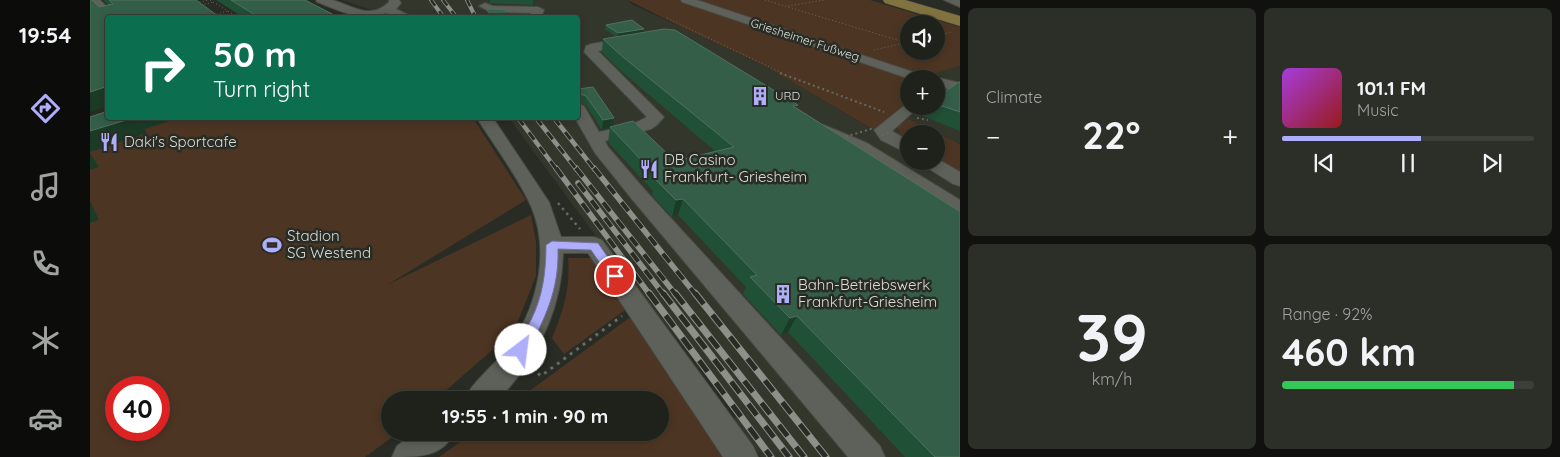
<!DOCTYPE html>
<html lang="en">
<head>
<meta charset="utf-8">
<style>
	:root { --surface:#1f211b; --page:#2c2e28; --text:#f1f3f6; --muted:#a1a3a3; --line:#3c3e3a; --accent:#afaefa }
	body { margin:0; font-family:Quicksand,sans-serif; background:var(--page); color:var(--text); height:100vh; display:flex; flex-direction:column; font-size:19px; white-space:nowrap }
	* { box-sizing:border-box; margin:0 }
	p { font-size:16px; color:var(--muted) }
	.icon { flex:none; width:28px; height:28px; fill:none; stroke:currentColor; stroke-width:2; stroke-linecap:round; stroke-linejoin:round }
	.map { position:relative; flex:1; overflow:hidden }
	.panel { display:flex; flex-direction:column; gap:8px; padding:8px; background:#11120f; width:600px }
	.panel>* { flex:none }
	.banner { position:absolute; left:15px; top:15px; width:475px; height:105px; border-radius:5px; box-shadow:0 2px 8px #0003,0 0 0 1px var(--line); background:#0b6e4f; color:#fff; overflow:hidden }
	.fabs { position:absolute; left:810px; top:15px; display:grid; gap:10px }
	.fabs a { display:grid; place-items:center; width:45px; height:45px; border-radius:50%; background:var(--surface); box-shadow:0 2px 8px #0003,0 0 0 1px var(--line); font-size:25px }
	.speed { position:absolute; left:15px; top:376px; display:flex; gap:10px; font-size:25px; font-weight:700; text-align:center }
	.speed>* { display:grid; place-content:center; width:65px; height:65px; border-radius:50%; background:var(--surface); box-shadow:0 2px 8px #0003,0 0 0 1px var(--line); line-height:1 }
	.speed .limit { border:8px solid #d22; background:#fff; color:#111 }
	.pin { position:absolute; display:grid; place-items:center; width:42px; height:42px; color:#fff; margin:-21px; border:2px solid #fff; border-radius:50%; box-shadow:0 1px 5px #0007 }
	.me { position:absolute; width:55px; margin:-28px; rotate:30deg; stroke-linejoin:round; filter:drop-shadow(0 0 4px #0008) }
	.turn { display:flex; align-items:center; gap:18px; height:105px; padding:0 25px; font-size:22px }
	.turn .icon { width:65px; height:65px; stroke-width:2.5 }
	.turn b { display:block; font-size:35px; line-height:42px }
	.big { font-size:38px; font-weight:700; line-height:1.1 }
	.panel .tile { flex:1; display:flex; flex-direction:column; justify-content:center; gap:8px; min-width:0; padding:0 18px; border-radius:8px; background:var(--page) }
	.panel .dial { align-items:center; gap:0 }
	.dial b { font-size:65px; line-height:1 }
	.song { display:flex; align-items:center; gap:15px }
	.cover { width:60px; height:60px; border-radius:8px; background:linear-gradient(135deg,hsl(280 70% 55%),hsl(0 70% 35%)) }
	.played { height:5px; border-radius:2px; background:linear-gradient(90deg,var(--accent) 55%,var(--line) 55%) }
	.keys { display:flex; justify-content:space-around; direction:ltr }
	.heat { display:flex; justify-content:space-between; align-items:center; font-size:28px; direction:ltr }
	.charge { height:8px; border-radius:4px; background:linear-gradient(90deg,#34c759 92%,var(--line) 0) }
	.panel .tiles { flex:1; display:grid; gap:8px; grid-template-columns:repeat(2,1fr) }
	.trip { position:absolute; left:291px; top:391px; width:288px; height:50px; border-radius:25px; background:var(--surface); box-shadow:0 2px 8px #0003,0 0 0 1px var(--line); font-weight:700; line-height:50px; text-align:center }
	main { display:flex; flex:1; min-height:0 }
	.tabs { display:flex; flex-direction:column; width:90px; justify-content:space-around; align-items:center; background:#0c0d0b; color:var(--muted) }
	.tabs .icon { width:35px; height:35px }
	.tabs .on { color:var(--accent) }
	.tabs b { font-size:22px; color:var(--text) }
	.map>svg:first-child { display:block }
	.built { fill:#33372b }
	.green { fill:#4d3523; fill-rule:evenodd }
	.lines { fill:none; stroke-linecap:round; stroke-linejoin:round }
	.minor-casing { stroke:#464842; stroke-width:2 }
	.major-casing { stroke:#464842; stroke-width:1 }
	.path-far3 { stroke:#676963; stroke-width:1; stroke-dasharray:1 2.5; stroke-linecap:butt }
	.path-far2 { stroke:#676963; stroke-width:2; stroke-dasharray:2 3; stroke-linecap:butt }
	.path-far1 { stroke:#676963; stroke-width:2.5; stroke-dasharray:2.5 4; stroke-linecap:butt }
	.path { stroke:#676963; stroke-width:3; stroke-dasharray:3 5; stroke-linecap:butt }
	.minor { fill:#5e6159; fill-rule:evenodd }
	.major { fill:#81733f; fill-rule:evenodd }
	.rail-far3-casing { stroke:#8d8f89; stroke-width:4 }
	.rail-far2-casing { stroke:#8d8f89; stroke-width:4.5 }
	.rail-far1-casing { stroke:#8d8f89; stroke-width:5.5 }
	.rail-casing { stroke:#8d8f89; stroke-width:7 }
	.rail-far3 { stroke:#292c24; stroke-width:2.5; stroke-dasharray:7; stroke-linecap:butt }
	.rail-far2 { stroke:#292c24; stroke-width:3; stroke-dasharray:9; stroke-linecap:butt }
	.rail-far1 { stroke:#292c24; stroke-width:4; stroke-dasharray:11; stroke-linecap:butt }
	.rail { stroke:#292c24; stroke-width:5; stroke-dasharray:14; stroke-linecap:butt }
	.path-bridge { stroke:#676963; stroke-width:2; stroke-dasharray:2 3; stroke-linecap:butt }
	.wall { fill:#205035 }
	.shaded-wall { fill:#1b3b27 }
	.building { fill:#345e47; stroke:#4e725d }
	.route { fill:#afaefa; stroke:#7271a2 }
	.labels { text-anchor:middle; stroke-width:5; stroke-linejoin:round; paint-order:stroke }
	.far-street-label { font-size:12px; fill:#dadbd7; stroke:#292c24 }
	.far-poi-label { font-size:12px; fill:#dadbd7; stroke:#292c24; text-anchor:start }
	.poi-label { font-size:15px; fill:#dadbd7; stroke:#292c24; text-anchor:start }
</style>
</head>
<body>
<main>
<nav class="tabs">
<b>19:54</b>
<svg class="icon on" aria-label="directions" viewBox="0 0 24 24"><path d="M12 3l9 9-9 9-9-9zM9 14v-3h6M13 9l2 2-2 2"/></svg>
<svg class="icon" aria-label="music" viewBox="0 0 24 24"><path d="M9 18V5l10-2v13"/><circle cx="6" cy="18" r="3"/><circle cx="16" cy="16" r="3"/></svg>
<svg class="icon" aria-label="phone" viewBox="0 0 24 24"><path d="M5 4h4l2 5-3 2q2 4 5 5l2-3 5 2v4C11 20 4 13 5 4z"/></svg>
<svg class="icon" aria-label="climate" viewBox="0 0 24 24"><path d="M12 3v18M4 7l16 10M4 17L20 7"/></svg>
<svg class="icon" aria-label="car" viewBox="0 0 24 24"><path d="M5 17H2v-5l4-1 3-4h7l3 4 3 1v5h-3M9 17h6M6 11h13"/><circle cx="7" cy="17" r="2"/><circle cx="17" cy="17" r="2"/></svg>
</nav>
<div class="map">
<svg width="870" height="457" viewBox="0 0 870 457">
	<rect width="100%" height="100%" fill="#292c24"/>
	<g class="built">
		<polygon points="252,0 538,0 541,4 673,65 819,151 819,161 835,161 870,182 870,457 671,457 643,418 648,416 516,250 419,118 488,118 488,18 302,17"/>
		<polygon points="870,66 870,84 842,73"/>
		<polygon points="849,90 870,92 870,144 819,119 807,126 810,132 798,136 797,127 826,106 846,106 846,92"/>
	</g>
	<g class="green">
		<polygon points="538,0 593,0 829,79 819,79 819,105 802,115 784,130 673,65 593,28"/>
		<path d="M 598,0 L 780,0 L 870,27 L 870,66 L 830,77 ZM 819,24 L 846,24 L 846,51 L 819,51 Z"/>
		<path d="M 44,118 L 383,118 L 436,200 L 297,285 L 441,215 L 446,242 L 446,276 L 424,331 L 345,400 L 300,400 L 300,432 L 308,433 L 275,457 L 0,457 L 0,132 ZM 26,388 L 69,388 L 69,430 L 26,430 Z"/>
		<polygon points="819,119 870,144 870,178 846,161 846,134 819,134 819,148 798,136 810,132 807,126"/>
		<path d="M 478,258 L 507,258 L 538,308 L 474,354 L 462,338 C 473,312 481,286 478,258 Z"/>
		<polygon points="539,318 559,330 648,457 349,457 383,433 570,432 570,400 427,400"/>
	</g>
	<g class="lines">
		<g class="minor-casing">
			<g id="minor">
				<polygon points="0,0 10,0 28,18 18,18 18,20"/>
				<path d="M 226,0 C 231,0 237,0 242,0 C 262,5 280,21 299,2 L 299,0 L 309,0 L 311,3 L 306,9 L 325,18 L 307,18 L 296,13 C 269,22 253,12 227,2 Z"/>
				<polygon points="591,0 607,0 841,78 846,77 870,83 870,92 846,86 846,79 820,79 592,2"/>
				<polygon points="854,0 870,0 870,7"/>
				<polygon points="395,3 403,6 448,7 454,10 451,18 439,18 441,13 401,12 389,6"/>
				<polygon points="541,37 547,41 546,44 508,51 574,117 567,125 561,129 515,141 518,147 555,190 790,446 795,457 758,457 541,198 505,153 485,118 488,118 488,104 494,106 509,132 541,125 557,117 494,52 496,46 501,44"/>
				<polygon points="819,102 819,106 830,106 802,131 819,141 819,154 791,140 784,130"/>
				<path d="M 387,118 L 403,118 L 459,202 L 471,237 L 504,237 L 512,240 L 663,446 L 668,457 L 633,457 L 498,253 L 473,253 C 472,309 447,359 408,400 L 374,400 C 383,380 409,362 423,341 C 448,303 460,250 441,206 C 427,175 405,147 387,118 Z"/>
				<polygon points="734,125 777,143 870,200 870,216 863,214 765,151 728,134 726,130 728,126"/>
				<polygon points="846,158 870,172 870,186 863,184 833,165 830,161 846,161"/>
				<path d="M 325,432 L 365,432 C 352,457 330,457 302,457 L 307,446 Z"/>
			</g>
		</g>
		<g class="major-casing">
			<polygon id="major" points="793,0 815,0 870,16 870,26 795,3"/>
		</g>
		<g class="path-far3">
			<polyline points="120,0 149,18"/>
			<polyline points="675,0 817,43"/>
			<polyline points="106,3 119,0"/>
			<polyline points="111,5 124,2"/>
			<polyline points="698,6 734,0"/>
			<polyline points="123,15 138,11"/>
			<polyline points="577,18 694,74"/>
			<polyline points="846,36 862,32"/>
			<polyline points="784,50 819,42"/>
		</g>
		<g class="path-far2">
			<polyline points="690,73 794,112"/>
			<polyline points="827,118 838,120"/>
		</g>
		<polyline class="path-far1" points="468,203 490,229"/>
		<polyline class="path" points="442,368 451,376 532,316"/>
		<use href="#minor" class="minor"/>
		<use href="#major" class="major"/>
		<g class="rail-far3-casing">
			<g id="rail-far3">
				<polyline points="341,0 354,18"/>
				<polyline points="353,0 367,18"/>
				<polyline points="377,0 386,18"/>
			</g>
		</g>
		<g class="rail-far2-casing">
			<g id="rail-far2">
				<polyline points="428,118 467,170"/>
				<polyline points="446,118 487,170"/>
				<polyline points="464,118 505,170"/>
			</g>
		</g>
		<g class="rail-far1-casing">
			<g id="rail-far1">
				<polyline points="466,168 560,295"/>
				<polyline points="486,168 586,295"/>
				<polyline points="504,168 606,295"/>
				<polyline points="488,183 574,295"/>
			</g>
		</g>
		<g class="rail-casing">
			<g id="rail">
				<polyline points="559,293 681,457"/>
				<polyline points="573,293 699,457"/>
				<polyline points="585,293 714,457"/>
				<polyline points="605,293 736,457"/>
			</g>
		</g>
		<use href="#rail-far3" class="rail-far3"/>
		<use href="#rail-far2" class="rail-far2"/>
		<use href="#rail-far1" class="rail-far1"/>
		<use href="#rail" class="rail"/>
		<g class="path-bridge">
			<polyline points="792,135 798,133"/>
			<polyline points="751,138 781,129 783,131"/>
		</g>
	</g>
	<g class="wall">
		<polygon points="0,0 9,7 18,5 13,0 106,0 18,18 18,106 0,111"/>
		<polygon points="126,0 215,0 250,18 154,18"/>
		<polygon points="400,0 443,0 443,5 400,3"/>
		<polygon points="416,10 416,16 398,16 398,12"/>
		<polygon points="516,25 554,29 553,33 706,108 870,457 815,457 698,332 691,335 653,294 656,287 588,215 582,217 562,195 563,191 518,142 520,128 512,130 496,105 490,103 488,99 488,89 524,118 523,126 585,161 625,151 531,71 512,52 513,39 526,37 515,29"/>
		<polygon points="870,82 870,131 833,116 839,106 846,106 846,98"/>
	</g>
	<g class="shaded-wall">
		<polygon points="554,29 553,33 527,37 528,33"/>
		<polygon points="18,86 18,106 0,111 0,92"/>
		<polygon points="43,118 48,118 57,133 0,152 0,131"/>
		<polygon points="48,118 88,118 55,129"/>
		<polygon points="524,118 523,127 512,130 513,120"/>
		<polygon points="0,153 9,167 0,170"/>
		<polygon points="593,199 588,215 582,217 586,200"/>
		<polygon points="0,201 9,220 0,223"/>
		<polygon points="707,316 698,332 691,335 700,318"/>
	</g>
	<g class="building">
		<polygon points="0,0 2,0 9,7 23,4 19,0 106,0 131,18 18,18 18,86 0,92"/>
		<polygon points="141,0 215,0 250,18 170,18"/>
		<polygon points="398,9 416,10 416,12 398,12"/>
		<polygon points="542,20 554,29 528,33 516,25"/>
		<polygon points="574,29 585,30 708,105 703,106 869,211 870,211 870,457 845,457 707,316 700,318 660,277 667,275 593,199 586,200 565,179 568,178 520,127 543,121 585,161 644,147 533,57 513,39"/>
		<polygon points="869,82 870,82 870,112 846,104 846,98"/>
		<polygon points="503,87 524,118 513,120 496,96 490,94 488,89"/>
		<polygon points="18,111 18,118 43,118 0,131 0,117"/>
	</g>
	<path class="route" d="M 462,241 L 508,243 L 531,276 L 529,279 L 521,279 L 501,250 L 468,249 C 469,291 455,318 436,355 L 431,357 L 426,355 L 424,350 C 429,340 436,330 441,320 C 453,296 456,271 456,245 Z"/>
	<defs>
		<g id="building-bare" transform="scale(1.5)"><path d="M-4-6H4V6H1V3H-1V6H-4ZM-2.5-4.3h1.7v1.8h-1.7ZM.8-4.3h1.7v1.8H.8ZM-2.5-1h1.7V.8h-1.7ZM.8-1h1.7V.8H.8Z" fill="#afaefa" stroke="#292c24" stroke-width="2.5" paint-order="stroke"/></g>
		<g id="restaurant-bare" transform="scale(1.5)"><path d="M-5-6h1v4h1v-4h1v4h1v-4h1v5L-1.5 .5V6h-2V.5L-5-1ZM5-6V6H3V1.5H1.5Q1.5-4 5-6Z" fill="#afaefa" stroke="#292c24" stroke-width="2.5" paint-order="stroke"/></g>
		<g id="stadium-bare" transform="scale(1.5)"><path d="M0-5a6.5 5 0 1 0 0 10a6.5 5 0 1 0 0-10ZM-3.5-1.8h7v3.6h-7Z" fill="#afaefa" stroke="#292c24" stroke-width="2.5" paint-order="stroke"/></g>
	</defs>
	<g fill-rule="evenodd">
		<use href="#building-bare" x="670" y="96"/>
		<use href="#restaurant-bare" x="19" y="142"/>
		<use href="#restaurant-bare" x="559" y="169"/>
		<use href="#stadium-bare" x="182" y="245"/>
		<use href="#building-bare" x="693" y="294"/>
	</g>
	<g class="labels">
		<g class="far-street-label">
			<text transform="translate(715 40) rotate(18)" y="4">Griesheimer Fußweg</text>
		</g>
		<g class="far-poi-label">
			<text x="685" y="100">URD</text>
		</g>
		<g class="poi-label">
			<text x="34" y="147">Daki's Sportcafe</text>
			<text x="574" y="165">DB Casino<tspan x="574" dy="17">Frankfurt- Griesheim</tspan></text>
			<text x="197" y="241">Stadion<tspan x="197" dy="17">SG Westend</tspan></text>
			<text x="708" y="290">Bahn-Betriebswerk<tspan x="708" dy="17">Frankfurt-Griesheim</tspan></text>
		</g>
	</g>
</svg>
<div class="fabs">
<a><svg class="icon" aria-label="sound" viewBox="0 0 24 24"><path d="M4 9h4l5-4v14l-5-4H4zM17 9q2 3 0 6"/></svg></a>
<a>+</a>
<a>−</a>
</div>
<div class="speed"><div class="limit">40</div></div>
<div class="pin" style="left:525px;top:276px;background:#d93025"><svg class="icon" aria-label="arrive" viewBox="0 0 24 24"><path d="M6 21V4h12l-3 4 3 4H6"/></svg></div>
<svg class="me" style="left:431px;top:350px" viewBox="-20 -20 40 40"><circle r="19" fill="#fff"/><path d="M0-13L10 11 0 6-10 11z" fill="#afaefa"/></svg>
<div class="trip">19:55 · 1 min · 90 m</div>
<div class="banner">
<div class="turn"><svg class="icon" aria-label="right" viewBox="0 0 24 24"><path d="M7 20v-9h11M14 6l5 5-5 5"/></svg><div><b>50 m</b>Turn right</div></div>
</div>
</div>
<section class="panel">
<div class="tiles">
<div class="tile"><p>Climate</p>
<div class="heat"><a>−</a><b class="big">22°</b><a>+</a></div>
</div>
<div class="tile">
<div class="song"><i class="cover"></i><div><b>101.1 FM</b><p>Music</p></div></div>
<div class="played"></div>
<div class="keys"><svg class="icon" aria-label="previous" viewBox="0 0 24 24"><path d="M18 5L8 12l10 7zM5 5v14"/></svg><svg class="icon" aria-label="pause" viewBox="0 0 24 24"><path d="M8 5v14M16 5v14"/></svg><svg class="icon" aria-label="next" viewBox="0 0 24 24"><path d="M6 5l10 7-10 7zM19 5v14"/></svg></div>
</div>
<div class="tile dial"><b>39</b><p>km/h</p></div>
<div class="tile"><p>Range · 92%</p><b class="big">460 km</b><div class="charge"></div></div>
</div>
</section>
</main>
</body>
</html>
